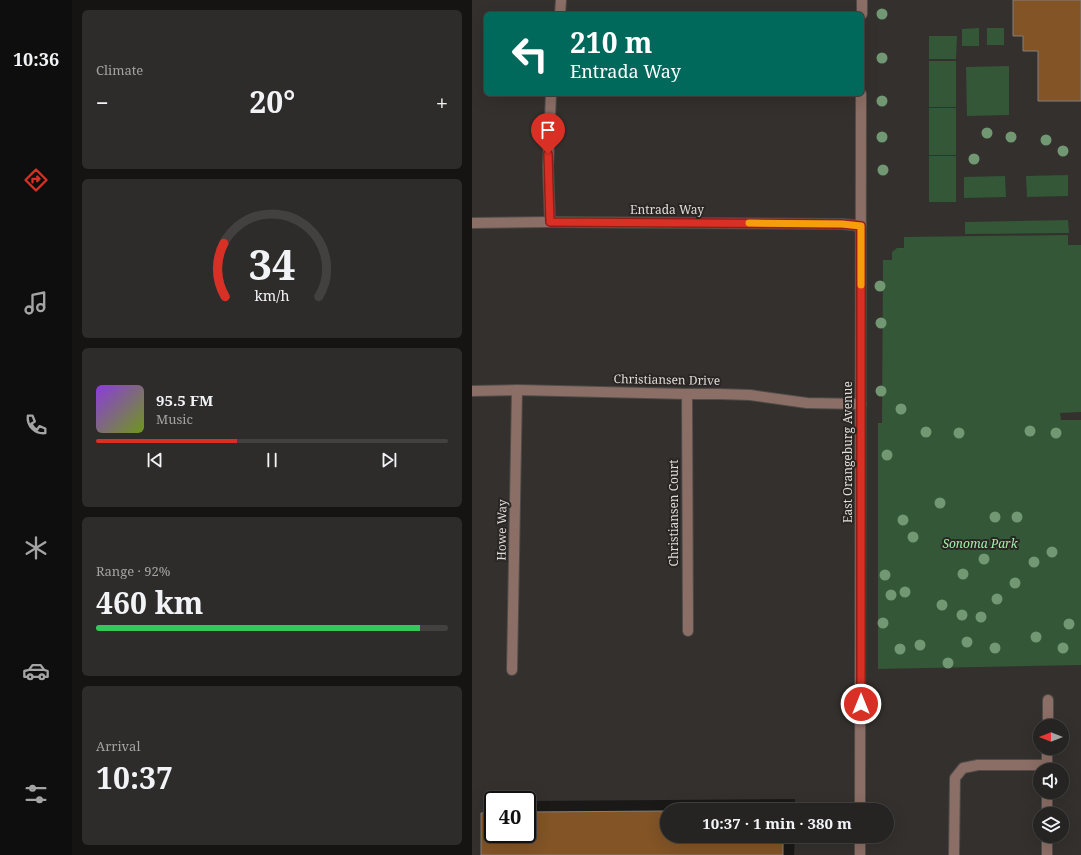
<!DOCTYPE html>
<html lang="en">
<head>
<meta charset="utf-8">
<style>
	:root { --surface:#262422; --page:#2e2c2a; --text:#f1f3f6; --muted:#a4a4a5; --line:#424140; --accent:#d93025 }
	body { margin:0; font-family:"Noto Serif",serif; background:var(--page); color:var(--text); height:100vh; display:flex; flex-direction:column; font-size:15px; white-space:nowrap }
	* { box-sizing:border-box; margin:0 }
	p { font-size:13px; color:var(--muted) }
	.icon { flex:none; width:22px; height:22px; fill:none; stroke:currentColor; stroke-width:2; stroke-linecap:round; stroke-linejoin:round }
	.map { position:relative; flex:1; overflow:hidden }
	.panel { display:flex; flex-direction:column; gap:10px; padding:10px; background:#151413; width:400px }
	.panel>* { flex:none }
	.guide { position:absolute; left:12px; top:12px; width:380px; height:84px; border-radius:6px; box-shadow:0 4px 16px #0002,0 0 0 1px var(--line); background:#00695c; color:#fff; overflow:hidden }
	.needle { width:26px; rotate:270deg }
	.controls { position:absolute; left:561px; top:719px; display:grid; gap:8px }
	.controls a { display:grid; place-items:center; width:36px; height:36px; border-radius:50%; background:var(--surface); box-shadow:0 4px 16px #0002,0 0 0 1px var(--line); font-size:20px }
	.speed { position:absolute; left:12px; top:791px; display:flex; gap:8px; font-size:20px; font-weight:700; text-align:center }
	.speed>* { display:grid; place-content:center; width:52px; height:52px; border-radius:50%; background:var(--surface); box-shadow:0 4px 16px #0002,0 0 0 1px var(--line); line-height:1 }
	.speed .limit { border:2px solid #111; border-radius:6px; background:#fff; color:#111 }
	.pin { position:absolute; display:grid; place-items:center; width:34px; height:34px; color:#fff; margin:-41px -17px; border-radius:50% 50% 50% 0; rotate:-45deg; box-shadow:0 0 4px #0007 }
	.pin .icon { rotate:45deg }
	.me { position:absolute; width:44px; margin:-22px; rotate:0deg; stroke-linejoin:round; filter:drop-shadow(0 0 3px #0008) }
	.turn { display:flex; align-items:center; gap:14px; height:84px; padding:0 20px; font-size:18px }
	.turn .icon { width:52px; height:52px; stroke-width:2.5 }
	.turn b { display:block; font-size:28px; line-height:34px }
	.big { font-size:30px; font-weight:700; line-height:1.1 }
	.panel .tile { flex:1; display:flex; flex-direction:column; justify-content:center; gap:6px; min-width:0; padding:0 14px; border-radius:6px; background:var(--page) }
	.panel .dial { align-items:center; gap:0 }
	.dial svg { height:104px; overflow:visible; fill:none; stroke:var(--line); stroke-width:7; stroke-linecap:round; text-anchor:middle }
	.dial text { fill:var(--text); stroke:none }
	.song { display:flex; align-items:center; gap:12px }
	.cover { width:48px; height:48px; border-radius:6px; background:linear-gradient(135deg,hsl(270 70% 55%),hsl(80 70% 35%)) }
	.played { height:4px; border-radius:2px; background:linear-gradient(90deg,var(--accent) 40%,var(--line) 40%) }
	.keys { display:flex; justify-content:space-around; direction:ltr }
	.heat { display:flex; justify-content:space-between; align-items:center; font-size:22px; direction:ltr }
	.charge { height:6px; border-radius:3px; background:linear-gradient(90deg,#34c759 92%,var(--line) 0) }
	.trip { position:absolute; left:188px; top:803px; width:234px; height:40px; border-radius:20px; background:var(--surface); box-shadow:0 4px 16px #0002,0 0 0 1px var(--line); font-weight:700; line-height:40px; text-align:center }
	main { display:flex; flex:1; min-height:0 }
	.tabs { display:flex; flex-direction:column; width:72px; justify-content:space-around; align-items:center; background:#0f0e0e; color:var(--muted) }
	.tabs .icon { width:28px; height:28px }
	.tabs .selected { color:var(--accent) }
	.tabs b { font-size:18px; color:var(--text) }
	.map>svg:first-child { display:block }
	.green { fill:#335737 }
	.shadow { fill:#0007 }
	.building { fill:#825426; stroke:#827f7c }
	.lines { fill:none; stroke-linecap:round; stroke-linejoin:round }
	.minor-casing { stroke:#4f4c49; stroke-width:12 }
	.minor { stroke:#8b6e65; stroke-width:10 }
	.tree { fill:#719872 }
	.route-casing { stroke:#8d1f18; stroke-width:10 }
	.route { stroke:#d93025; stroke-width:7 }
	.slow { stroke:#f59e0b; stroke-width:7 }
	.labels { text-anchor:middle; stroke-width:4; stroke-linejoin:round; paint-order:stroke }
	.street-label { font-size:12px; fill:#dfdddb; stroke:#292623 }
	.park-label { font-size:12px; font-style:italic; fill:#a3edaa; stroke:#292623 }
</style>
</head>
<body>
<main>
<nav class="tabs">
<b>10:36</b>
<svg class="icon selected" aria-label="directions" viewBox="0 0 24 24"><path d="M12 3l9 9-9 9-9-9zM9 14v-3h6M13 9l2 2-2 2"/></svg>
<svg class="icon" aria-label="music" viewBox="0 0 24 24"><path d="M9 18V5l10-2v13"/><circle cx="6" cy="18" r="3"/><circle cx="16" cy="16" r="3"/></svg>
<svg class="icon" aria-label="phone" viewBox="0 0 24 24"><path d="M5 4h4l2 5-3 2q2 4 5 5l2-3 5 2v4C11 20 4 13 5 4z"/></svg>
<svg class="icon" aria-label="climate" viewBox="0 0 24 24"><path d="M12 3v18M4 7l16 10M4 17L20 7"/></svg>
<svg class="icon" aria-label="car" viewBox="0 0 24 24"><path d="M5 17H2v-5l4-1 3-4h7l3 4 3 1v5h-3M9 17h6M6 11h13"/><circle cx="7" cy="17" r="2"/><circle cx="17" cy="17" r="2"/></svg>
<svg class="icon" aria-label="filters" viewBox="0 0 24 24"><path d="M4 7h16M4 17h16"/><circle cx="9" cy="7" r="2"/><circle cx="15" cy="17" r="2"/></svg>
</nav>
<section class="panel">
<div class="tile"><p>Climate</p>
<div class="heat"><a>−</a><b class="big">20°</b><a>+</a></div>
</div>
<div class="tile dial"><svg viewBox="0 0 100 80">
<path d="M14 69A42 42 0 1 1 86 69"/>
<path d="M14 69A42 42 0 0 1 13 28" stroke="#d93025"/>
<text x="50" y="56" font-size="32" font-weight="700">34</text>
<text x="50" y="72" font-size="11">km/h</text>
</svg></div>
<div class="tile">
<div class="song"><i class="cover"></i><div><b>95.5 FM</b><p>Music</p></div></div>
<div class="played"></div>
<div class="keys"><svg class="icon" aria-label="previous" viewBox="0 0 24 24"><path d="M18 5L8 12l10 7zM5 5v14"/></svg><svg class="icon" aria-label="pause" viewBox="0 0 24 24"><path d="M8 5v14M16 5v14"/></svg><svg class="icon" aria-label="next" viewBox="0 0 24 24"><path d="M6 5l10 7-10 7zM19 5v14"/></svg></div>
</div>
<div class="tile"><p>Range · 92%</p><b class="big">460 km</b><div class="charge"></div></div>
<div class="tile"><p>Arrival</p><b class="big">10:37</b></div>
</section>
<div class="map">
<svg width="609" height="855" viewBox="0 0 609 855">
	<rect width="100%" height="100%" fill="#33302d"/>
	<g class="green">
		<polygon points="507,28 507,46 490,46 490,29"/>
		<rect x="515" y="28" width="17" height="17"/>
		<polygon points="457,36 485,36 484,59 457,59"/>
		<rect x="457" y="61" width="27" height="46"/>
		<polygon points="537,66 537,115 495,116 494,67"/>
		<rect x="457" y="108" width="27" height="47"/>
		<rect x="457" y="156" width="27" height="46"/>
		<polygon points="596,175 596,196 555,197 554,176"/>
		<polygon points="533,176 534,197 492,198 492,177"/>
		<polygon points="596,220 597,233 493,234 493,222"/>
		<polygon points="596,235 596,245 609,245 609,412 588,413 589,420 609,420 609,665 406,669 406,423 410,423 411,260 420,260 420,252 425,248 432,248 432,237"/>
	</g>
	<polygon class="shadow" points="323,799 323,810 195,810 195,836 323,836 322,855 10,855 10,813 21,802 21,834 55,834 55,801"/>
	<g class="building">
		<polygon points="541,0 609,0 609,101 566,101 566,51 551,51 551,36 541,36"/>
		<polygon points="195,811 195,836 311,836 311,855 9,855 9,813 21,812 21,834 55,834 55,812"/>
	</g>
	<g class="lines">
		<g class="minor-casing">
			<g id="minor">
				<polyline points="390,0 390,14"/>
				<polyline points="88,14 89,0"/>
				<polyline points="78,222 76,166 79,94"/>
				<polyline points="0,223 78,222 370,224 389,226"/>
				<polyline points="0,391 45,390 215,394 247,394 278,395 335,403 389,404"/>
				<polyline points="215,394 216,631"/>
				<polyline points="40,670 45,390"/>
				<polyline points="576,726 576,700"/>
				<polyline points="575,770 575,748"/>
				<polyline points="388,810 389,94"/>
				<polyline points="575,814 575,792"/>
				<polyline points="388,836 388,855"/>
				<polyline points="482,855 483,778 491,768 506,765 575,765"/>
				<polyline points="575,855 575,836"/>
			</g>
		</g>
		<use href="#minor" class="minor"/>
	</g>
	<g class="tree">
		<circle cx="410" cy="14" r="5.5"/>
		<circle cx="410" cy="58" r="5.5"/>
		<circle cx="410" cy="101" r="5.5"/>
		<circle cx="515" cy="133" r="5.5"/>
		<circle cx="410" cy="137" r="5.5"/>
		<circle cx="539" cy="137" r="5.5"/>
		<circle cx="574" cy="140" r="5.5"/>
		<circle cx="591" cy="151" r="5.5"/>
		<circle cx="502" cy="159" r="5.5"/>
		<circle cx="411" cy="170" r="5.5"/>
		<circle cx="408" cy="286" r="5.5"/>
		<circle cx="409" cy="323" r="5.5"/>
		<circle cx="409" cy="391" r="5.5"/>
		<circle cx="429" cy="409" r="5.5"/>
		<circle cx="558" cy="431" r="5.5"/>
		<circle cx="454" cy="432" r="5.5"/>
		<circle cx="487" cy="433" r="5.5"/>
		<circle cx="584" cy="433" r="5.5"/>
		<circle cx="415" cy="455" r="5.5"/>
		<circle cx="468" cy="503" r="5.5"/>
		<circle cx="523" cy="517" r="5.5"/>
		<circle cx="545" cy="517" r="5.5"/>
		<circle cx="431" cy="520" r="5.5"/>
		<circle cx="441" cy="537" r="5.5"/>
		<circle cx="580" cy="552" r="5.5"/>
		<circle cx="512" cy="559" r="5.5"/>
		<circle cx="562" cy="562" r="5.5"/>
		<circle cx="491" cy="574" r="5.5"/>
		<circle cx="413" cy="575" r="5.5"/>
		<circle cx="543" cy="583" r="5.5"/>
		<circle cx="433" cy="592" r="5.5"/>
		<circle cx="419" cy="595" r="5.5"/>
		<circle cx="525" cy="599" r="5.5"/>
		<circle cx="470" cy="605" r="5.5"/>
		<circle cx="490" cy="615" r="5.5"/>
		<circle cx="509" cy="617" r="5.5"/>
		<circle cx="411" cy="623" r="5.5"/>
		<circle cx="597" cy="624" r="5.5"/>
		<circle cx="564" cy="637" r="5.5"/>
		<circle cx="495" cy="642" r="5.5"/>
		<circle cx="448" cy="645" r="5.5"/>
		<circle cx="523" cy="648" r="5.5"/>
		<circle cx="591" cy="648" r="5.5"/>
		<circle cx="428" cy="649" r="5.5"/>
		<circle cx="476" cy="663" r="5.5"/>
	</g>
	<g class="lines">
		<g class="route-casing">
			<polyline id="route" points="76,154 78,222 370,224 389,226 389,704"/>
		</g>
		<use href="#route" class="route"/>
		<polyline class="slow" points="277,223 370,224 389,226 389,285"/>
	</g>
	<g class="labels">
		<g class="street-label">
			<text x="195" y="214">Entrada Way</text>
			<text transform="translate(195 380) rotate(1)" y="4">Christiansen Drive</text>
			<text transform="translate(376 452) rotate(-90)" y="4">East Orangeburg Avenue</text>
			<text transform="translate(202 513) rotate(-90)" y="4">Christiansen Court</text>
			<text transform="translate(30 530) rotate(-89)" y="4">Howe Way</text>
		</g>
		<g class="park-label">
			<text x="508" y="548">Sonoma Park</text>
		</g>
	</g>
</svg>
<div class="controls">
<a><svg class="needle" viewBox="-14 -14 28 28"><path d="M0-13l5 13h-10z" fill="#e53935"/><path d="M0 13l5-13h-10z" fill="#a4a4a5"/></svg></a>
<a><svg class="icon" aria-label="sound" viewBox="0 0 24 24"><path d="M4 9h4l5-4v14l-5-4H4zM17 9q2 3 0 6"/></svg></a>
<a><svg class="icon" aria-label="layers" viewBox="0 0 24 24"><path d="M12 4l9 5-9 5-9-5zM3 14l9 5 9-5"/></svg></a>
</div>
<div class="speed"><div class="limit">40</div></div>
<div class="pin" style="left:76px;top:154px;background:#d93025"><svg class="icon" aria-label="arrive" viewBox="0 0 24 24"><path d="M6 21V4h12l-3 4 3 4H6"/></svg></div>
<svg class="me" style="left:389px;top:704px" viewBox="-20 -20 40 40"><circle r="17" fill="#d93025" stroke="#fff" stroke-width="3"/><path d="M0-11L8 9 0 5-8 9z" fill="#fff"/></svg>
<div class="trip">10:37 · 1 min · 380 m</div>
<div class="guide">
<div class="turn"><svg class="icon" aria-label="left" viewBox="0 0 24 24"><path d="M17 20v-9H6M10 6l-5 5 5 5"/></svg><div><b>210 m</b>Entrada Way</div></div>
</div>
</div>
</main>
</body>
</html>
